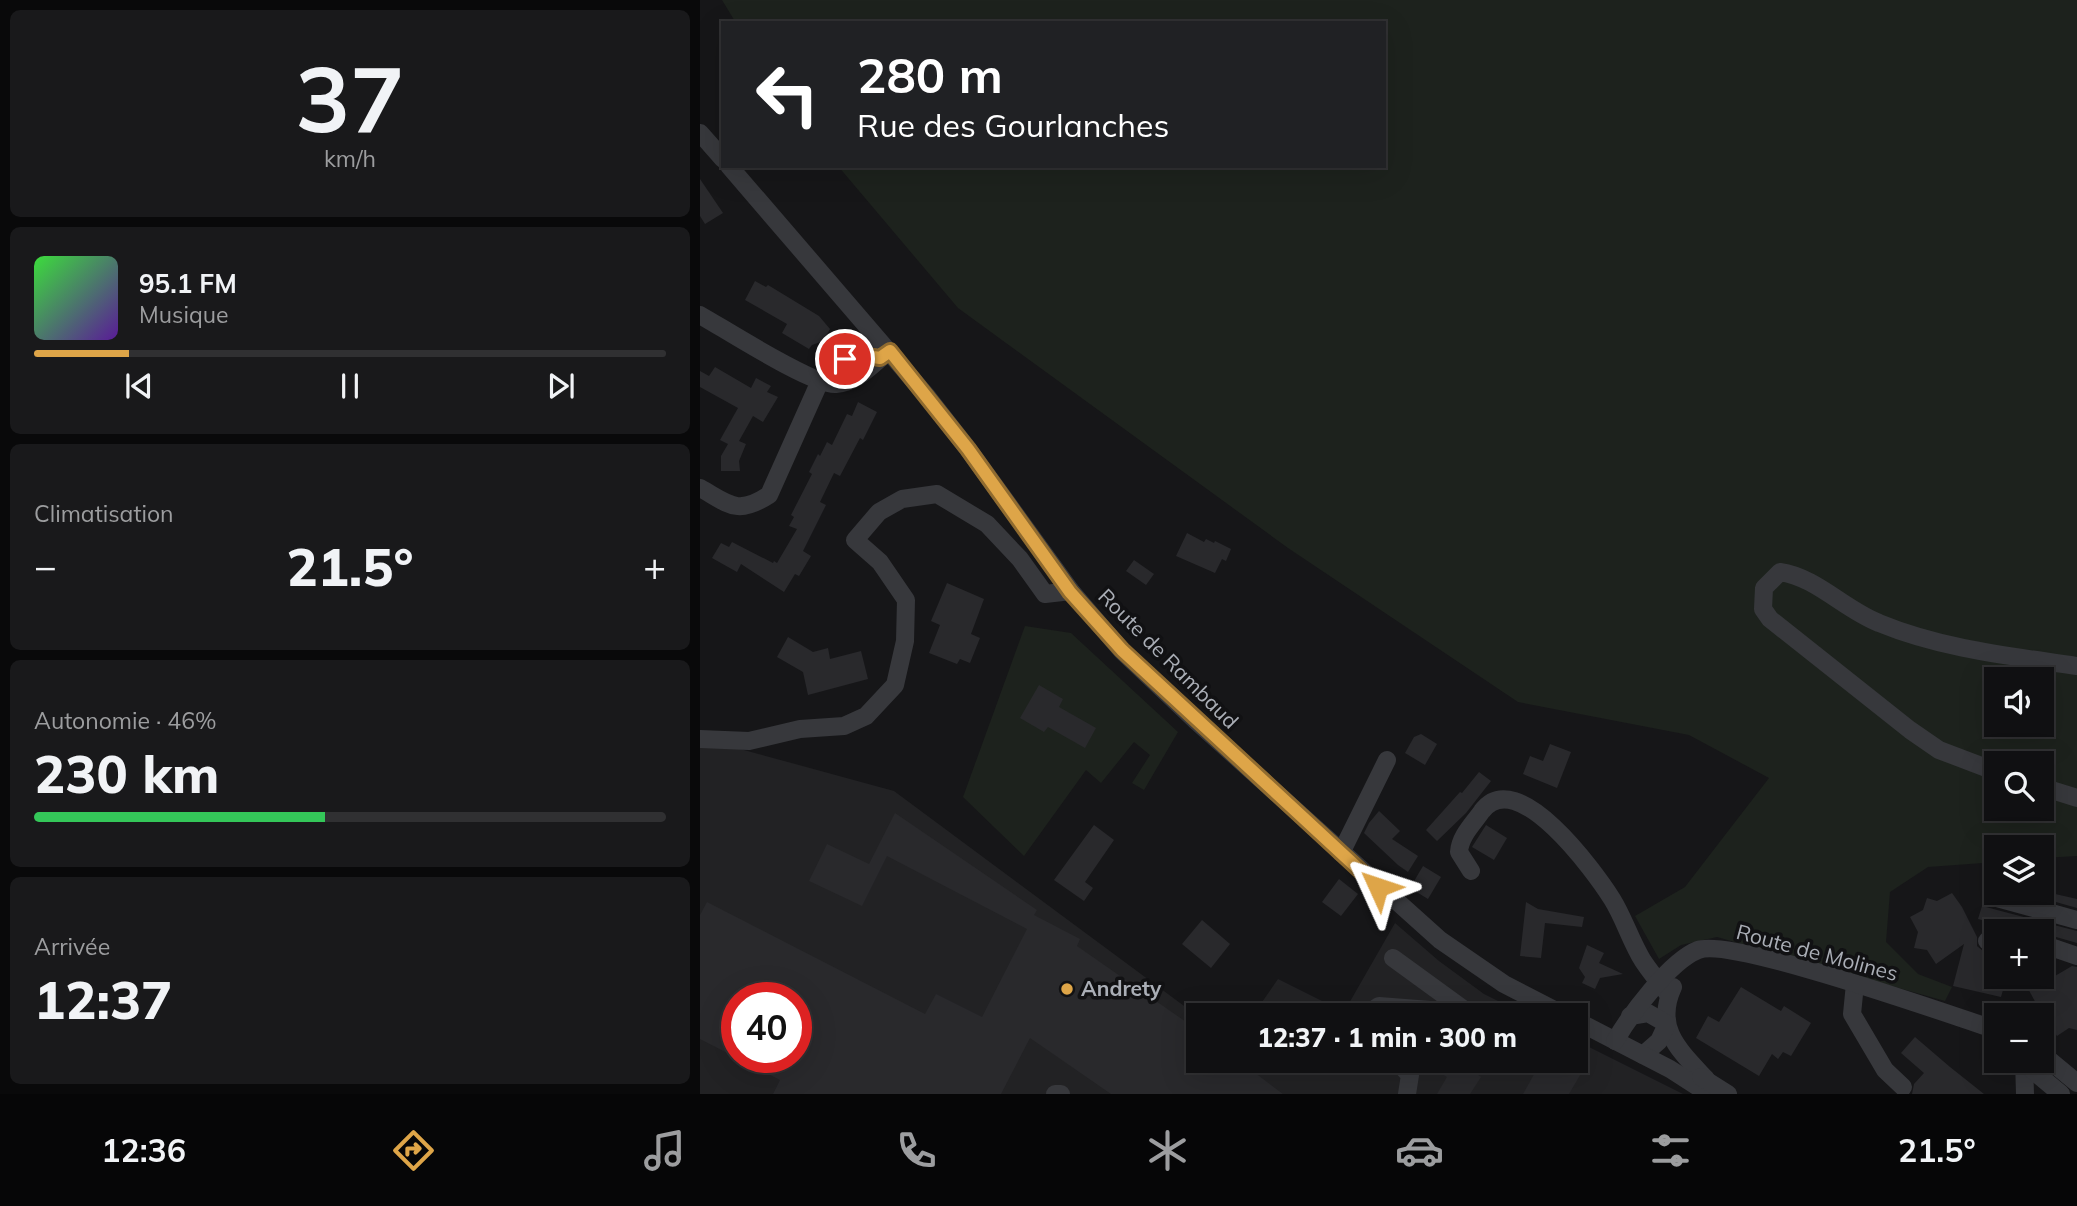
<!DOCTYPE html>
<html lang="fr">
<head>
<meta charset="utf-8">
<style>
	:root { --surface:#101012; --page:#19191b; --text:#f1f3f6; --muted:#9c9d9f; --line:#303032; --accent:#dea548 }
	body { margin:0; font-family:Mulish,sans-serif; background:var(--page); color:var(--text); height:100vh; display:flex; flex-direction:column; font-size:26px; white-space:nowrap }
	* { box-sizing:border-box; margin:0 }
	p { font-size:23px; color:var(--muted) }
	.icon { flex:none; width:38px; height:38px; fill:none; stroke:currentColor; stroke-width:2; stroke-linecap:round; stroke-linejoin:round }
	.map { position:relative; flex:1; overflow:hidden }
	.panel { display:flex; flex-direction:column; gap:10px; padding:10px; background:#09090a; width:700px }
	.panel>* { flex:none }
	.hud { position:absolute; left:21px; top:21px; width:665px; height:147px; border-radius:0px; box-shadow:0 7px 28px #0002,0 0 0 2px var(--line); background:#202124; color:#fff; overflow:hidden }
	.controls { position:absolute; left:1284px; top:667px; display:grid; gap:14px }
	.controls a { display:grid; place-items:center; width:70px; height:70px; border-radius:0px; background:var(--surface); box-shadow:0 7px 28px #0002,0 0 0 2px var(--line); font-size:35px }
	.speed { position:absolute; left:21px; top:982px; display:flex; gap:14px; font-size:35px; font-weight:700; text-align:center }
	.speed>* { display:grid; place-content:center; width:91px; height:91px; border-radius:50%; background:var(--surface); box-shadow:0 7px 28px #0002,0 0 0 2px var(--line); line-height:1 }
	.speed .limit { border:10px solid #d22; background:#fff; color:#111 }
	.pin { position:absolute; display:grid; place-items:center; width:60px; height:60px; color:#fff; margin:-30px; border:4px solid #fff; border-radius:50%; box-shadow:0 2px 7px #0007 }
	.me { position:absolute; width:77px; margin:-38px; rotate:312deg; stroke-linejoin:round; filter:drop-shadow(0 0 5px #0008) }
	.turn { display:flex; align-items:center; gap:24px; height:147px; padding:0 21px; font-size:32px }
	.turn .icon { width:91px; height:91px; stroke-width:2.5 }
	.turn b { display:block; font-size:49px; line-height:60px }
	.big { font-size:52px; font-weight:800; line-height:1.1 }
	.panel .widget { flex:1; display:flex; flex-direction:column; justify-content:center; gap:10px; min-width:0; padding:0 24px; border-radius:10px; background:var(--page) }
	.panel .dial { align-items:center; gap:0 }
	.dial b { font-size:91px; line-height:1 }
	.song { display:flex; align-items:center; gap:21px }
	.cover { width:84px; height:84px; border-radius:10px; background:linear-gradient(135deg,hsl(120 70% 55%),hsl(270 70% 35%)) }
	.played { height:7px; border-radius:4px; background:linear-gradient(90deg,var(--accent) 15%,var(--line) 15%) }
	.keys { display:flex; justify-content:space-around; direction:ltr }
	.heat { display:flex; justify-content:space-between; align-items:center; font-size:38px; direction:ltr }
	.charge { height:10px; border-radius:5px; background:linear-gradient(90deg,#34c759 46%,var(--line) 0) }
	.trip { position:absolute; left:486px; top:1003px; width:402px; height:70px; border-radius:0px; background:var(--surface); box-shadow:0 7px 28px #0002,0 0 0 2px var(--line); font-weight:800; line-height:70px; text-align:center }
	.menu { display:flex; height:112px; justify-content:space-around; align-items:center; background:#060607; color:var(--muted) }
	.menu .icon { width:49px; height:49px }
	.menu .current { color:var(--accent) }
	.menu b { font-size:32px; color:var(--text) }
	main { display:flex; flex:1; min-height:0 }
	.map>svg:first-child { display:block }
	.built { fill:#222224; fill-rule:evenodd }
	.green { fill:#1d221d; fill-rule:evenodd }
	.building { fill:#29292c; fill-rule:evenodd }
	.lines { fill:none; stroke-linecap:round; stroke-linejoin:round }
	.minor { stroke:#37383c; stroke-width:18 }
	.route-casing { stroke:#906b2f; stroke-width:18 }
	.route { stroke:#dea548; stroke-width:12 }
	.poi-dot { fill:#dea548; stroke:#111113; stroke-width:2.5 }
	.labels { text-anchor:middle; stroke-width:7; stroke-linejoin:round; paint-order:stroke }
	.street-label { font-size:21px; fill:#aaaeb6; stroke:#111113 }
	.poi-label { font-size:21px; font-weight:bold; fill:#aaaeb6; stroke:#111113; text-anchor:start }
</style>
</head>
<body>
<main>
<section class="panel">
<div class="widget dial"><b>37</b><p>km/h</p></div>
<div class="widget">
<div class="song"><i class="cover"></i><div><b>95.1 FM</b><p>Musique</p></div></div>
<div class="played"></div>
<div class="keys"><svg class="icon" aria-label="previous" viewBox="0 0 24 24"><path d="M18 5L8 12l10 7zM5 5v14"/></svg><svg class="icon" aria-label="pause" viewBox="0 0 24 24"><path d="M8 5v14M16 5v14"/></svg><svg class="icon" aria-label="next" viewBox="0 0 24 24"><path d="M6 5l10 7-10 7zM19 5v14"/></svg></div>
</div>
<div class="widget"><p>Climatisation</p>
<div class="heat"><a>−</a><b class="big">21.5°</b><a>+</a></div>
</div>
<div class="widget"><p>Autonomie · 46%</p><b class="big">230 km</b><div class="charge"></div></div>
<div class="widget"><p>Arrivée</p><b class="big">12:37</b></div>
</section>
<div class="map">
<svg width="1377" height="1094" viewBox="0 0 1377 1094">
	<rect width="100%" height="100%" fill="#161618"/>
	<g class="built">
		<path d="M 0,738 L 194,791 L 499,1017 L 499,1060 L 877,1060 L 877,1041 L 983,1094 L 0,1094 ZM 37,998 L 96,998 L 96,1057 L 37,1057 Z"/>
		<polygon points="695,923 739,961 784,994 826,1015 553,1015 578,979 644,1012"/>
	</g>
	<g class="green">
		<path d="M 22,0 L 1377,0 L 1377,856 L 1342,858 L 1342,847 L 1297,847 L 1297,862 L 1228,867 L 1190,892 L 1186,942 L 1218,974 L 1252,987 L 1245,1001 L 1017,937 L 981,945 L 959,959 L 935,916 L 985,887 L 1069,778 L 989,735 L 818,702 L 588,548 L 258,308 L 138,166 L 684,166 L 684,23 L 36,23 ZM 1297,679 L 1342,679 L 1342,724 L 1297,724 ZM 1297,763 L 1342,763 L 1342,808 L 1297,808 Z"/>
		<polygon points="325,626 371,633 478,732 444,790 432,783 450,755 434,742 401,783 386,770 324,856 263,797"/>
	</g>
	<g class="building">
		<polygon points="0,179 23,213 5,224 0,216"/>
		<polygon points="55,281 66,287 68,285 119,316 130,329 123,341 112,345 109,349 82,333 87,324 45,300"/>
		<polygon points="15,367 51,388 56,378 71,386 67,392 78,397 63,422 53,416 39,441 46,444 39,461 40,471 21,471 21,456 28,444 20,440 38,408 0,387 0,371 9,376"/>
		<polygon points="158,402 177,412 163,440 160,438 140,476 134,473 120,502 126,505 103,551 111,556 99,576 95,574 84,592 41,564 37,572 12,558 21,543 29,547 32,542 73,563 74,561 77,563 97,529 89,526 94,517 91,515 112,474 109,472 118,454 120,456 127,442 132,445 147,414 152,416"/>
		<polygon points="487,533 504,542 506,539 514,543 515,541 531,549 526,561 522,559 515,573 476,556"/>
		<polygon points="434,560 454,574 446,585 426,571"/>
		<polygon points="247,583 284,599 271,634 280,638 270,663 260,659 257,664 229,653 240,625 231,621"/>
		<polygon points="88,637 113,652 128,648 130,659 161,651 168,679 108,695 103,672 77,657"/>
		<polygon points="339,685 363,699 359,707 396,728 385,748 348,727 344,732 320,718"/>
		<polygon points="721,734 737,744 725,765 705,753 714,737"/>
		<polygon points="850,744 871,752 857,788 823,774 830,756 843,761"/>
		<polygon points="779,772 791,781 766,813 737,841 726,830 760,792 762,793"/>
		<polygon points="679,811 700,831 692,839 718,856 708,872 698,865 664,833 669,823"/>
		<path d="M 195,813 L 337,910 L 334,915 L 380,939 L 377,946 L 499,1031 L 499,1060 L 538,1060 L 583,1094 L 411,1094 L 330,1038 L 301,1094 L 73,1094 L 80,1080 L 0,1039 L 0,915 L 7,902 L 225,1014 L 236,994 L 282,1017 L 327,929 L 187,856 L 162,906 L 109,881 L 127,844 L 169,864 ZM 37,998 L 96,998 L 96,1057 L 37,1057 Z"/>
		<polygon points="394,825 414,840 385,882 393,888 384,901 354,880"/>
		<polygon points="786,825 807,838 794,860 772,847"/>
		<polygon points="723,866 741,877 728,899 710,888"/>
		<polygon points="639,879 658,894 641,916 622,902"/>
		<polygon points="1342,891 1377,899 1377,908 1320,892"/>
		<polygon points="1252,893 1262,907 1277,937 1277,946 1290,957 1297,959 1297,976 1307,976 1301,997 1253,986 1264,944 1236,964 1227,950 1214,948 1218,932 1210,917 1223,910 1227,898 1237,901"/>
		<polygon points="826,902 838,909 884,917 882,927 845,923 841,958 820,956"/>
		<polygon points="1282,906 1377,931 1377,943 1342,933 1342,931 1326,931 1307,926 1299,920 1290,922 1278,919"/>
		<polygon points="502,920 530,944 511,968 482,944"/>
		<polygon points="887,945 904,953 899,963 923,974 900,978 895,989 882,983 885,977 879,968"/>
		<polygon points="1372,966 1377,967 1377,1030 1369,1028 1357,1036 1347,1022 1342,1021 1342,1015 1334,1015 1337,1005 1321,976 1344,976 1343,983"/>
		<polygon points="1041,987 1081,1011 1084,1006 1111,1023 1091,1056 1083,1052 1078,1059 1072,1054 1059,1076 996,1038 1008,1016 1019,1022"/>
		<polygon points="1215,1037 1250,1067 1284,1094 1212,1094 1214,1084 1224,1073 1201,1053"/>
		<polygon points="751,1060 782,1060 774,1072 781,1077 770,1094 737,1094 747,1077 742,1074"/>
		<polygon points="842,1060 889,1060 869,1094 823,1094"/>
	</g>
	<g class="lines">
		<g class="minor">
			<polyline points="0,133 23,159"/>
			<polyline points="29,166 226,395 268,449 371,591 422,651 495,720 740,940 804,984 864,1015"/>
			<path d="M 0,315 C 25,329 113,386 136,384 C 158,382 171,365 187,353"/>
			<path d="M 0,488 C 29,504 37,516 69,495 L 120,381 C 134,359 155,353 180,358"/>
			<polyline points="0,739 49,741 100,729 144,726 166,716 195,685 205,641 206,600 180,562 155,540 179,512 202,499 237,494 287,524 320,559 345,594 371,591"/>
			<path d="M 1297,772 L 1239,750 L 1210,730 L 1070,619 L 1063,609 L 1064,588 L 1080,572 C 1116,577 1145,610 1179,623 C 1242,649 1310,656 1377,666"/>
			<polyline points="1342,787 1377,798"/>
			<polyline points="641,853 687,760"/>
			<path d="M 771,871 L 759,852 C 760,836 773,824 782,811 C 817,764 895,872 912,899 C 924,918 931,942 943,961 C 951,973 960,984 969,995"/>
			<polyline points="1297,898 1377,920"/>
			<polyline points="1297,931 1287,941 1297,948"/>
			<polyline points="1342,944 1377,956"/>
			<polyline points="693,958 770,1014"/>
			<polyline points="1155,984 1152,1014 1185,1070 1203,1087"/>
			<path d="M 973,987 C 954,1028 979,1050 1006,1079"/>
			<polyline points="602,1015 614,1013 621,1015"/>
			<polyline points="666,1015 679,1006 769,1013"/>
			<polyline points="930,1016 948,1013 967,1024 959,1041 943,1055"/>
			<polyline points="877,1021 970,1069 1009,1094"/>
			<path d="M 915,1041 C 930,1015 970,961 998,950 C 1032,937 1250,1015 1297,1030"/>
			<polyline points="1342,1054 1377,1083"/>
			<polyline points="696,1060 710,1075 707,1094"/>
			<polyline points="1324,1060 1325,1094"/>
			<polyline points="1324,1063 1361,1094"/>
			<polyline points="1001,1077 1028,1094"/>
			<polyline points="355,1094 361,1094"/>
		</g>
	</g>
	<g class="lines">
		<g class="route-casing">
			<polyline id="route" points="145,359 159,355 180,358 190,351 268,449 370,592 422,650 678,887"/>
		</g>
		<use href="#route" class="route"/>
	</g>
	<circle class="poi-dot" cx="367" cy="989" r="7"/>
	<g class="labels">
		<g class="street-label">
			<text transform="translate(468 659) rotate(45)" y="7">Route de Rambaud</text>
			<text transform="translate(1117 953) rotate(15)" y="7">Route de Molines</text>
		</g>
		<g class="poi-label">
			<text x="381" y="996">Andrety</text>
		</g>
	</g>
</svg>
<div class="controls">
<a><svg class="icon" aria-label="sound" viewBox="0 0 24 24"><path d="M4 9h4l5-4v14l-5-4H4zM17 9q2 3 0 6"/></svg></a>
<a><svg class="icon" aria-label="search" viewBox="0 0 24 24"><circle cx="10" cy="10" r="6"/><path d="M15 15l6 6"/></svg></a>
<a><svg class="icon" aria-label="layers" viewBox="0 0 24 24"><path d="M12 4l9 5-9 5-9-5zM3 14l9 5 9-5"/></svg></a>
<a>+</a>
<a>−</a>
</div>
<div class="speed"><div class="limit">40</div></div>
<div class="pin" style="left:145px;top:359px;background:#d93025"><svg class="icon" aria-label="arrive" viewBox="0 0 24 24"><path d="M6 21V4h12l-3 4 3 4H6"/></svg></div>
<svg class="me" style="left:678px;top:887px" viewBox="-20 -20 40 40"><path d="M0-17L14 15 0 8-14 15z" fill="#dea548" stroke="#fff" stroke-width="4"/></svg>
<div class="trip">12:37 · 1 min · 300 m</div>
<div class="hud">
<div class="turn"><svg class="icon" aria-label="left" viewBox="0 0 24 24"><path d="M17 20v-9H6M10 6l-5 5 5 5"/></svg><div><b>280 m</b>Rue des Gourlanches</div></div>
</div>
</div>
</main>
<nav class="menu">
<b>12:36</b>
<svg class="icon current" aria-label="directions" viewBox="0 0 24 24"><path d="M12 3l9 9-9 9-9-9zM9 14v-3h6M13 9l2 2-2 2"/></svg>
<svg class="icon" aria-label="music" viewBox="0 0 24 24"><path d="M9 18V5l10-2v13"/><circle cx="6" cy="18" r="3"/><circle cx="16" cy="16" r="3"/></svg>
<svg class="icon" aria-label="phone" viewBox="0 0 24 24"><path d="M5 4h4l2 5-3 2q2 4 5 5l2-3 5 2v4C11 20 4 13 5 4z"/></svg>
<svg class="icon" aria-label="climate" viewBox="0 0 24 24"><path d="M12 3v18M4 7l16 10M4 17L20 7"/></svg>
<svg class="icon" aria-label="car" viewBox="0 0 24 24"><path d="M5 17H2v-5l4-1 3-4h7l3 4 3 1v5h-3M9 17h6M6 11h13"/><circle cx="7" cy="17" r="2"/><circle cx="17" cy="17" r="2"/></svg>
<svg class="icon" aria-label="filters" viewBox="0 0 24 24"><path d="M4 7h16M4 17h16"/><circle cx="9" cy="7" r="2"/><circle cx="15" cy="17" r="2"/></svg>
<b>21.5°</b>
</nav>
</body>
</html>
